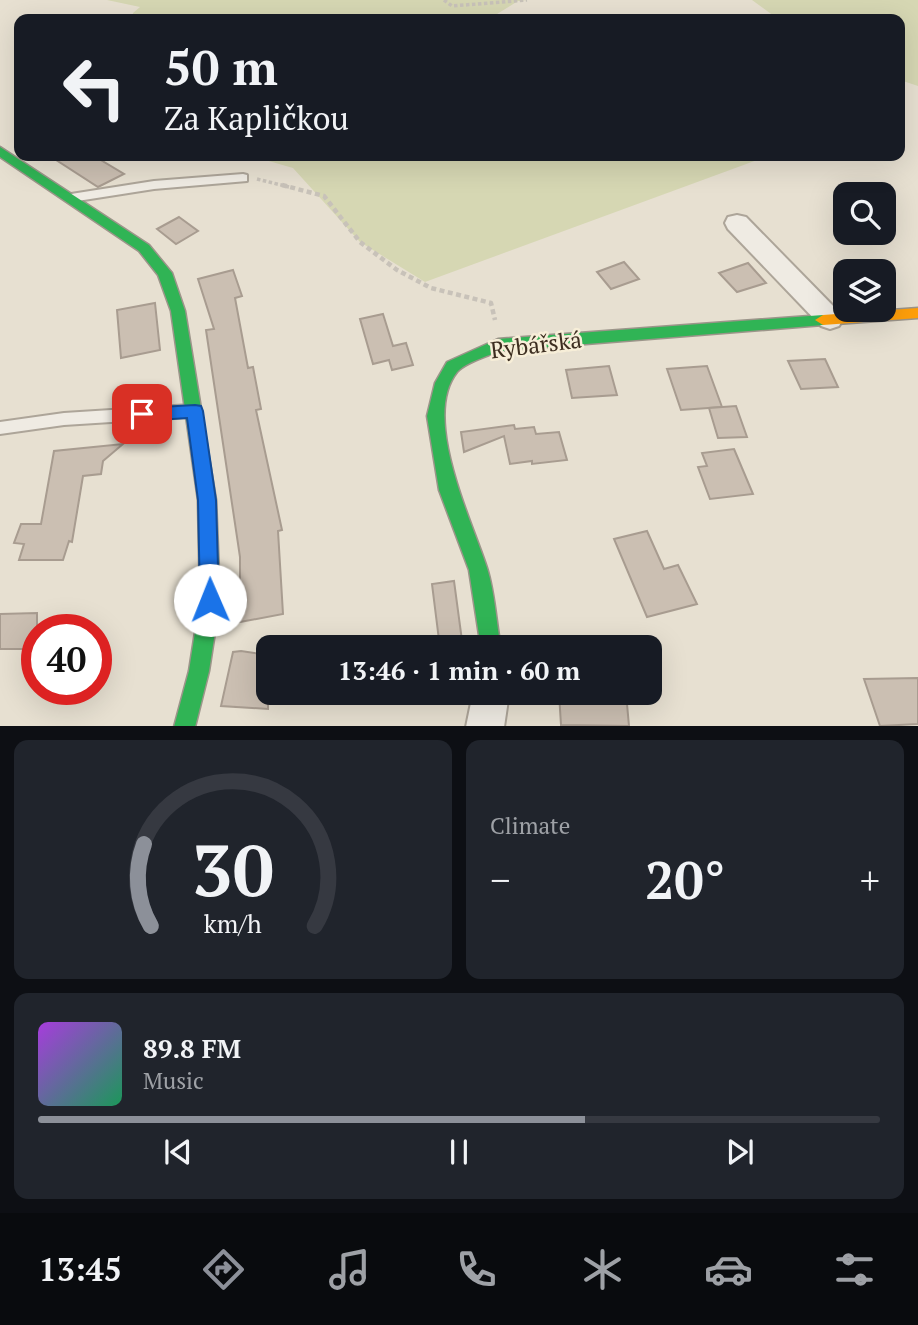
<!DOCTYPE html>
<html lang="en">
<head>
<meta charset="utf-8">
<style>
	:root { --surface:#171b24; --page:#20242c; --text:#f1f3f6; --muted:#9ea1a6; --line:#363941; --accent:#8c9099 }
	body { margin:0; font-family:"PT Serif",serif; background:var(--page); color:var(--text); height:100vh; display:flex; flex-direction:column; font-size:26px; white-space:nowrap }
	* { box-sizing:border-box; margin:0 }
	p { font-size:23px; color:var(--muted) }
	.icon { flex:none; width:38px; height:38px; fill:none; stroke:currentColor; stroke-width:2; stroke-linecap:round; stroke-linejoin:round }
	.map { position:relative; height:726px; overflow:hidden }
	.sheet { display:flex; flex-direction:column; gap:14px; padding:14px; background:#0d0f14; flex:1 }
	.sheet>* { flex:none }
	.top-card { position:absolute; left:14px; top:14px; width:891px; height:147px; border-radius:14px; box-shadow:0 7px 28px #0002; background:#171b24; color:var(--text); overflow:hidden }
	.fabs { position:absolute; left:833px; top:182px; display:grid; gap:14px }
	.fabs a { display:grid; place-items:center; width:63px; height:63px; border-radius:14px; background:var(--surface); box-shadow:0 7px 28px #0002; font-size:35px }
	.speed { position:absolute; left:21px; top:614px; display:flex; gap:14px; font-size:35px; font-weight:700; text-align:center }
	.speed>* { display:grid; place-content:center; width:91px; height:91px; border-radius:50%; background:var(--surface); box-shadow:0 7px 28px #0002; line-height:1 }
	.speed .limit { border:10px solid #d22; background:#fff; color:#111 }
	.pin { position:absolute; display:grid; place-items:center; width:60px; height:60px; color:#fff; margin:-30px; border-radius:14px; box-shadow:0 4px 10px #0006 }
	.me { position:absolute; width:77px; margin:-38px; rotate:359deg; stroke-linejoin:round; filter:drop-shadow(0 0 5px #0008) }
	.turn { display:flex; align-items:center; gap:24px; height:147px; padding:0 35px; font-size:32px }
	.turn .icon { width:91px; height:91px; stroke-width:2.5 }
	.turn b { display:block; font-size:49px; line-height:60px }
	.big { font-size:52px; font-weight:600; line-height:1.1 }
	.sheet .widget { flex:1; display:flex; flex-direction:column; justify-content:center; gap:10px; min-width:0; padding:0 24px; border-radius:14px; background:var(--page) }
	.sheet .dial { align-items:center; gap:0 }
	.dial svg { height:182px; overflow:visible; fill:none; stroke:var(--line); stroke-width:7; stroke-linecap:round; text-anchor:middle }
	.dial text { fill:var(--text); stroke:none }
	.song { display:flex; align-items:center; gap:21px }
	.cover { width:84px; height:84px; border-radius:10px; background:linear-gradient(135deg,hsl(280 70% 55%),hsl(150 70% 35%)) }
	.played { height:7px; border-radius:4px; background:linear-gradient(90deg,var(--accent) 65%,var(--line) 65%) }
	.keys { display:flex; justify-content:space-around; direction:ltr }
	.heat { display:flex; justify-content:space-between; align-items:center; font-size:38px; direction:ltr }
	.sheet .tiles { flex:1; display:grid; gap:14px; grid-template-columns:1fr 1fr }
	.widget:last-child { grid-column:span 2 }
	.trip { position:absolute; left:256px; top:635px; width:406px; height:70px; border-radius:14px; background:var(--surface); box-shadow:0 7px 28px #0002; font-weight:600; line-height:70px; text-align:center }
	.menu { display:flex; height:112px; justify-content:space-around; align-items:center; background:#090b0e; color:var(--muted) }
	.menu .icon { width:49px; height:49px }
	.menu .current { color:var(--accent) }
	.menu b { font-size:32px; color:var(--text) }
	.map>svg:first-child { display:block }
	.green { fill:#d6d7b3 }
	.building { fill:#cbbfb2; stroke:#a89c90; stroke-width:2 }
	.lines { fill:none; stroke-linecap:round; stroke-linejoin:round }
	.lane-casing { stroke:#ada599; stroke-width:4 }
	.street-casing { stroke:#ada599; stroke-width:4 }
	.fast-casing { stroke:#9c958a; stroke-width:3 }
	.slow-casing { stroke:#9c958a; stroke-width:3 }
	.path-far1 { stroke:#c8c2b9; stroke-width:3.5; stroke-dasharray:3.5 2.5; stroke-linecap:butt }
	.path { stroke:#c8c2b9; stroke-width:4.5; stroke-dasharray:5 3.5; stroke-linecap:butt }
	.lane { fill:#efebe3; fill-rule:evenodd }
	.street { fill:#efebe3; fill-rule:evenodd }
	.fast { fill:#30b455; fill-rule:evenodd }
	.slow { fill:#ff9f0a; fill-rule:evenodd }
	.route { fill:#1a73e8; stroke:#114b97; stroke-width:2 }
	.labels { text-anchor:middle; stroke-width:5; stroke-linejoin:round; paint-order:stroke }
	.street-label { font-size:23px; fill:#3d2e20; stroke:#f7eed8 }
</style>
</head>
<body>
<div class="map">
<svg width="918" height="727" viewBox="0 0 918 727">
	<rect width="100%" height="100%" fill="#e7e0d1"/>
	<g class="green">
		<polygon points="107,0 527,0 518,1 489,19 132,19 133,13 140,7"/>
		<polygon points="752,0 918,0 918,86 900,80 900,19 778,19"/>
		<polygon points="251,156 768,156 425,282 360,242 293,168"/>
	</g>
	<g class="building">
		<polygon points="50,156 94,156 124,174 98,187"/>
		<polygon points="179,217 198,231 176,244 157,229"/>
		<polygon points="624,262 639,279 611,289 597,272"/>
		<polygon points="748,263 766,283 737,292 719,273"/>
		<polygon points="233,270 242,296 235,298 248,368 253,367 261,409 256,410 282,530 278,531 283,614 240,622 240,557 206,330 214,329 198,279"/>
		<polygon points="155,303 160,350 121,358 117,310"/>
		<polygon points="383,314 393,346 406,343 413,365 392,370 389,360 373,364 360,319"/>
		<polygon points="825,359 838,387 801,389 788,361"/>
		<polygon points="609,366 617,395 572,398 566,370"/>
		<polygon points="707,366 722,407 681,410 667,369"/>
		<polygon points="736,406 747,437 718,438 709,408"/>
		<polygon points="514,425 515,429 534,427 536,434 559,432 567,460 532,464 532,461 510,464 504,436 464,452 461,432"/>
		<polygon points="123,444 103,461 101,474 83,476 72,542 69,541 63,560 19,560 24,544 14,543 21,524 41,524 54,451"/>
		<polygon points="734,449 753,494 710,499 698,467 707,466 702,453"/>
		<polygon points="647,531 664,569 678,565 697,604 647,617 614,539"/>
		<polygon points="454,581 463,648 440,648 432,584"/>
		<polygon points="37,613 37,649 0,649 0,614"/>
		<polygon points="241,651 268,655 268,709 221,706 233,652"/>
		<polygon points="918,678 918,724 880,726 864,679"/>
		<polygon points="559,693 626,693 629,726 561,725"/>
	</g>
	<g class="lines">
		<g class="lane-casing">
			<g id="lane">
				<polygon points="243,174 247,175 247,181 154,189 71,202 65,198 71,194 154,181"/>
				<polygon points="190,405 195,407 197,411 195,415 190,417 64,425 0,434 0,422 64,413"/>
			</g>
		</g>
		<g class="street-casing">
			<g id="street">
				<polygon points="737,215 746,217 839,312 843,319 839,326 830,329 821,326 728,229 725,223 728,217"/>
				<polygon points="473,693 509,693 504,727 466,727"/>
			</g>
		</g>
		<g class="fast-casing">
			<g id="fast">
				<polygon points="0,147 149,245 172,273 185,311 216,500 220,600 209,671 195,727 174,727 189,671 200,600 198,500 171,311 158,275 139,251 0,157"/>
				<path d="M 823,315 L 831,320 L 823,325 L 500,351 C 488,356 466,362 457,372 C 421,417 472,521 487,568 C 495,593 496,622 501,648 L 481,648 L 469,570 L 439,490 L 427,416 L 435,383 L 447,362 L 498,339 Z"/>
			</g>
		</g>
		<g class="slow-casing">
			<polygon id="slow" points="918,308 918,318 823,325 815,320 823,315"/>
		</g>
		<g class="path-far1">
			<polyline points="444,0 452,6 527,0"/>
			<polyline points="257,179 289,187"/>
		</g>
		<polyline class="path" points="282,185 324,196 360,242 397,270 431,288 491,303 495,320"/>
		<use href="#lane" class="lane"/>
		<use href="#street" class="street"/>
		<use href="#fast" class="fast"/>
		<use href="#slow" class="slow"/>
	</g>
	<polygon class="route" points="195,405 201,406 203,411 216,500 219,600 217,607 210,609 203,607 200,600 198,500 187,418 142,421 136,419 134,414 136,410 142,408"/>
	<g class="labels">
		<g class="street-label">
			<text transform="translate(536 345) rotate(-7)" y="8">Rybářská</text>
		</g>
	</g>
</svg>
<div class="fabs">
<a><svg class="icon" aria-label="search" viewBox="0 0 24 24"><circle cx="10" cy="10" r="6"/><path d="M15 15l6 6"/></svg></a>
<a><svg class="icon" aria-label="layers" viewBox="0 0 24 24"><path d="M12 4l9 5-9 5-9-5zM3 14l9 5 9-5"/></svg></a>
</div>
<div class="speed"><div class="limit">40</div></div>
<div class="pin" style="left:142px;top:414px;background:#d93025"><svg class="icon" aria-label="arrive" viewBox="0 0 24 24"><path d="M6 21V4h12l-3 4 3 4H6"/></svg></div>
<svg class="me" style="left:210px;top:600px" viewBox="-20 -20 40 40"><circle r="19" fill="#fff"/><path d="M0-13L10 11 0 6-10 11z" fill="#1a73e8"/></svg>
<div class="trip">13:46 · 1 min · 60 m</div>
<div class="top-card">
<div class="turn"><svg class="icon" aria-label="left" viewBox="0 0 24 24"><path d="M17 20v-9H6M10 6l-5 5 5 5"/></svg><div><b>50 m</b>Za Kapličkou</div></div>
</div>
</div>
<section class="sheet">
<div class="tiles">
<div class="widget dial"><svg viewBox="0 0 100 80">
<path d="M14 69A42 42 0 1 1 86 69"/>
<path d="M14 69A42 42 0 0 1 11 33" stroke="#8c9099"/>
<text x="50" y="56" font-size="32" font-weight="700">30</text>
<text x="50" y="72" font-size="11">km/h</text>
</svg></div>
<div class="widget"><p>Climate</p>
<div class="heat"><a>−</a><b class="big">20°</b><a>+</a></div>
</div>
<div class="widget">
<div class="song"><i class="cover"></i><div><b>89.8 FM</b><p>Music</p></div></div>
<div class="played"></div>
<div class="keys"><svg class="icon" aria-label="previous" viewBox="0 0 24 24"><path d="M18 5L8 12l10 7zM5 5v14"/></svg><svg class="icon" aria-label="pause" viewBox="0 0 24 24"><path d="M8 5v14M16 5v14"/></svg><svg class="icon" aria-label="next" viewBox="0 0 24 24"><path d="M6 5l10 7-10 7zM19 5v14"/></svg></div>
</div>
</div>
</section>
<nav class="menu">
<b>13:45</b>
<svg class="icon current" aria-label="directions" viewBox="0 0 24 24"><path d="M12 3l9 9-9 9-9-9zM9 14v-3h6M13 9l2 2-2 2"/></svg>
<svg class="icon" aria-label="music" viewBox="0 0 24 24"><path d="M9 18V5l10-2v13"/><circle cx="6" cy="18" r="3"/><circle cx="16" cy="16" r="3"/></svg>
<svg class="icon" aria-label="phone" viewBox="0 0 24 24"><path d="M5 4h4l2 5-3 2q2 4 5 5l2-3 5 2v4C11 20 4 13 5 4z"/></svg>
<svg class="icon" aria-label="climate" viewBox="0 0 24 24"><path d="M12 3v18M4 7l16 10M4 17L20 7"/></svg>
<svg class="icon" aria-label="car" viewBox="0 0 24 24"><path d="M5 17H2v-5l4-1 3-4h7l3 4 3 1v5h-3M9 17h6M6 11h13"/><circle cx="7" cy="17" r="2"/><circle cx="17" cy="17" r="2"/></svg>
<svg class="icon" aria-label="filters" viewBox="0 0 24 24"><path d="M4 7h16M4 17h16"/><circle cx="9" cy="7" r="2"/><circle cx="15" cy="17" r="2"/></svg>
</nav>
</body>
</html>
